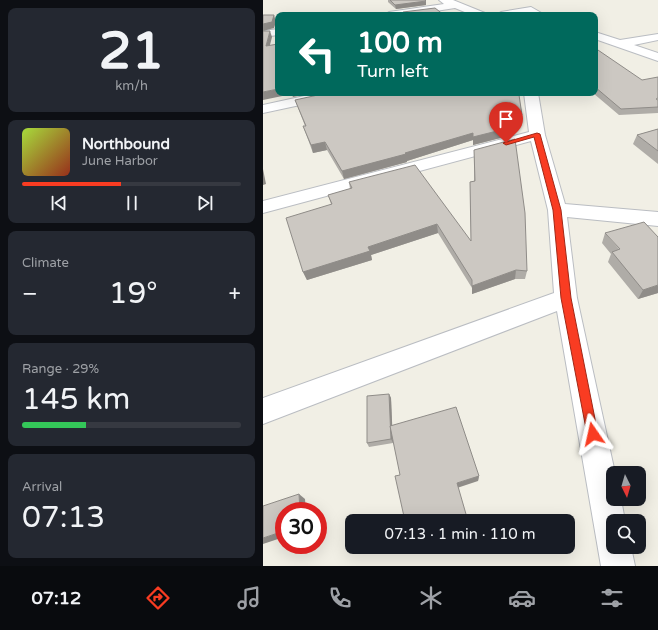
<!DOCTYPE html>
<html lang="en">
<head>
<meta charset="utf-8">
<style>
	:root { --surface:#171b24; --page:#242831; --text:#f1f3f6; --muted:#9ea1a6; --line:#363941; --accent:#f93c22 }
	body { margin:0; font-family:"Varela Round",sans-serif; background:var(--page); color:var(--text); height:100vh; display:flex; flex-direction:column; font-size:15px; white-space:nowrap }
	* { box-sizing:border-box; margin:0 }
	p { font-size:13px; color:var(--muted) }
	.icon { flex:none; width:22px; height:22px; fill:none; stroke:currentColor; stroke-width:2; stroke-linecap:round; stroke-linejoin:round }
	.map { position:relative; flex:1; overflow:hidden }
	.sheet { display:flex; flex-direction:column; gap:8px; padding:8px; background:#0d0f14; width:263px }
	.sheet>* { flex:none }
	.top-card { position:absolute; left:12px; top:12px; width:323px; height:84px; border-radius:8px; box-shadow:0 4px 16px #0002; background:#00695c; color:#fff; overflow:hidden }
	.needle { width:26px; rotate:175deg }
	.buttons { position:absolute; left:343px; top:466px; display:grid; gap:8px }
	.buttons a { display:grid; place-items:center; width:40px; height:40px; border-radius:8px; background:var(--surface); box-shadow:0 4px 16px #0002; font-size:20px }
	.speed { position:absolute; left:12px; top:502px; display:flex; gap:8px; font-size:20px; font-weight:700; text-align:center }
	.speed>* { display:grid; place-content:center; width:52px; height:52px; border-radius:50%; background:var(--surface); box-shadow:0 4px 16px #0002; line-height:1 }
	.speed .limit { border:6px solid #d22; background:#fff; color:#111 }
	.pin { position:absolute; display:grid; place-items:center; width:34px; height:34px; color:#fff; margin:-41px -17px; border-radius:50% 50% 50% 0; rotate:-45deg; box-shadow:0 0 4px #0007 }
	.pin .icon { rotate:45deg }
	.me { position:absolute; width:44px; margin:-22px; rotate:349deg; stroke-linejoin:round; filter:drop-shadow(0 0 3px #0008) }
	.turn { display:flex; align-items:center; gap:14px; height:84px; padding:0 16px; font-size:18px }
	.turn .icon { width:52px; height:52px; stroke-width:2.5 }
	.turn b { display:block; font-size:28px; line-height:34px }
	.big { font-size:30px; font-weight:600; line-height:1.1 }
	.sheet .tile { flex:1; display:flex; flex-direction:column; justify-content:center; gap:6px; min-width:0; padding:0 14px; border-radius:8px; background:var(--page) }
	.sheet .dial { align-items:center; gap:0 }
	.dial b { font-size:52px; line-height:1 }
	.song { display:flex; align-items:center; gap:12px }
	.cover { width:48px; height:48px; border-radius:6px; background:linear-gradient(135deg,hsl(80 70% 55%),hsl(10 70% 35%)) }
	.played { height:4px; border-radius:2px; background:linear-gradient(90deg,var(--accent) 45%,var(--line) 45%) }
	.keys { display:flex; justify-content:space-around; direction:ltr }
	.heat { display:flex; justify-content:space-between; align-items:center; font-size:22px; direction:ltr }
	.charge { height:6px; border-radius:3px; background:linear-gradient(90deg,#34c759 29%,var(--line) 0) }
	.trip { position:absolute; left:82px; top:514px; width:230px; height:40px; border-radius:8px; background:var(--surface); box-shadow:0 4px 16px #0002; font-weight:600; line-height:40px; text-align:center }
	.tab-bar { display:flex; height:64px; justify-content:space-around; align-items:center; background:#090b0e; color:var(--muted) }
	.tab-bar .icon { width:28px; height:28px }
	.tab-bar .on { color:var(--accent) }
	.tab-bar b { font-size:18px; color:var(--text) }
	main { display:flex; flex:1; min-height:0 }
	.map>svg:first-child { display:block }
	.lines { fill:none; stroke-linecap:round; stroke-linejoin:round }
	.minor-casing { stroke:#babdc2; stroke-width:2 }
	.minor { fill:#fff; fill-rule:evenodd }
	.wall { fill:#afaca7 }
	.shaded-wall { fill:#8f8c88 }
	.building { fill:#ccc8c2; stroke:#8f8c88 }
	.route { fill:#f93c22; stroke:#a22716 }
</style>
</head>
<body>
<main>
<section class="sheet">
<div class="tile dial"><b>21</b><p>km/h</p></div>
<div class="tile">
<div class="song"><i class="cover"></i><div><b>Northbound</b><p>June Harbor</p></div></div>
<div class="played"></div>
<div class="keys"><svg class="icon" aria-label="previous" viewBox="0 0 24 24"><path d="M18 5L8 12l10 7zM5 5v14"/></svg><svg class="icon" aria-label="pause" viewBox="0 0 24 24"><path d="M8 5v14M16 5v14"/></svg><svg class="icon" aria-label="next" viewBox="0 0 24 24"><path d="M6 5l10 7-10 7zM19 5v14"/></svg></div>
</div>
<div class="tile"><p>Climate</p>
<div class="heat"><a>−</a><b class="big">19°</b><a>+</a></div>
</div>
<div class="tile"><p>Range · 29%</p><b class="big">145 km</b><div class="charge"></div></div>
<div class="tile"><p>Arrival</p><b class="big">07:13</b></div>
</section>
<div class="map">
<svg width="395" height="566" viewBox="0 0 395 566">
	<rect width="100%" height="100%" fill="#f1efe5"/>
	<g class="lines">
		<g class="minor-casing">
			<g id="minor">
				<polygon points="176,0 190,0 222,13 223,15 209,15 192,8 147,15 121,15 126,12 181,4"/>
				<polygon points="268,7 282,15 269,15 266,13 233,15 238,12"/>
				<polygon points="15,29 15,35 0,37 0,31"/>
				<polygon points="332,32 357,40 395,34 395,40 371,45 395,53 395,61 332,39"/>
				<polygon points="55,93 81,93 79,96 0,113 0,105"/>
				<polygon points="261,93 275,93 282,135 302,204 395,212 395,226 304,217 314,298 352,473 350,473 350,499 358,499 362,521 350,521 350,547 368,547 372,566 338,566 294,311 0,424 0,398 291,293 285,210 268,141 0,213 0,201 266,132"/>
			</g>
		</g>
		<use href="#minor" class="minor"/>
	</g>
	<g class="wall">
		<polygon points="125,0 162,0 163,5 133,9 125,2"/>
		<polygon points="332,48 395,107 395,113 356,115 330,93 332,93"/>
		<polygon points="32,100 259,115 258,122 249,122 249,135 210,145 210,140 144,161 144,162 81,179 64,150 50,153 40,126 42,126"/>
		<polygon points="395,129 395,164 370,144 374,135"/>
		<polygon points="211,150 264,271 262,279 252,279 209,294 209,288 175,233 108,255 109,260 44,280 40,272 68,204 65,195 87,189 86,182 208,241 207,182 211,181"/>
		<polygon points="342,233 395,293 375,299 345,262 348,254 339,243"/>
		<polygon points="126,394 128,398 129,425 216,476 215,481 129,437 130,443 106,447 104,443"/>
	</g>
	<g class="shaded-wall">
		<polygon points="163,1 163,5 133,9 132,5"/>
		<polygon points="11,15 13,22 11,28 0,31 0,24"/>
		<polygon points="7,31 9,37 5,53 3,46"/>
		<polygon points="15,89 15,93 28,93 29,94 0,100 0,92"/>
		<polygon points="28,93 48,93 30,97"/>
		<polygon points="250,127 249,135 210,145 210,137"/>
		<polygon points="210,133 210,140 144,161 144,162 81,179 79,171"/>
		<polygon points="62,142 64,150 50,153 48,145"/>
		<polygon points="0,169 3,184 0,185"/>
		<polygon points="174,224 175,233 108,255 109,260 44,280 40,272 105,247"/>
		<polygon points="253,270 252,279 209,294 209,286"/>
		<polygon points="395,285 395,293 375,299 380,290"/>
		<polygon points="126,394 128,398 130,443 128,439"/>
		<polygon points="216,476 215,481 194,488 194,483"/>
		<polygon points="36,494 42,499 43,511 37,511"/>
		<polygon points="21,531 21,537 0,544 0,538"/>
		<polygon points="153,547 163,547 149,552 147,549"/>
	</g>
	<g class="building">
		<polygon points="127,0 162,0 163,1 132,5"/>
		<polygon points="172,8 181,15 143,15 140,12"/>
		<polygon points="0,15 11,15 9,22 0,24"/>
		<polygon points="0,31 7,31 3,46 15,44 15,89 0,92"/>
		<polygon points="332,48 379,80 395,77 395,98 393,99 395,100 395,107 358,109 332,87"/>
		<polygon points="64,93 254,93 256,95 259,115 248,115 250,127 210,137 210,133 142,153 143,154 79,171 62,142 48,145 40,126 43,126 32,100"/>
		<polygon points="395,129 395,151 374,135"/>
		<polygon points="252,139 262,213 264,271 253,270 209,286 209,280 174,224 105,247 107,251 40,272 23,218 69,204 65,195 89,188 86,182 152,165 208,241 207,182 212,181 211,150"/>
		<polygon points="381,222 395,237 395,285 380,290 349,252 357,249 342,233"/>
		<polygon points="126,394 128,439 104,443 104,396"/>
		<polygon points="193,407 216,476 194,483 205,521 142,521 132,476 137,475 127,426"/>
		<polygon points="36,494 37,511 21,511 21,531 0,538 0,506"/>
		<polygon points="147,547 153,547 147,549"/>
	</g>
	<polygon class="route" points="274,133 277,134 298,210 308,298 335,434 334,438 330,440 325,438 324,434 298,298 290,210 271,137 243,145 240,143"/>
</svg>
<div class="buttons">
<a><svg class="needle" viewBox="-14 -14 28 28"><path d="M0-13l5 13h-10z" fill="#e53935"/><path d="M0 13l5-13h-10z" fill="#9ea1a6"/></svg></a>
<a><svg class="icon" aria-label="search" viewBox="0 0 24 24"><circle cx="10" cy="10" r="6"/><path d="M15 15l6 6"/></svg></a>
</div>
<div class="speed"><div class="limit">30</div></div>
<div class="pin" style="left:243px;top:143px;background:#d93025"><svg class="icon" aria-label="arrive" viewBox="0 0 24 24"><path d="M6 21V4h12l-3 4 3 4H6"/></svg></div>
<svg class="me" style="left:330px;top:434px" viewBox="-20 -20 40 40"><path d="M0-17L14 15 0 8-14 15z" fill="#f93c22" stroke="#fff" stroke-width="4"/></svg>
<div class="trip">07:13 · 1 min · 110 m</div>
<div class="top-card">
<div class="turn"><svg class="icon" aria-label="left" viewBox="0 0 24 24"><path d="M17 20v-9H6M10 6l-5 5 5 5"/></svg><div><b>100 m</b>Turn left</div></div>
</div>
</div>
</main>
<nav class="tab-bar">
<b>07:12</b>
<svg class="icon on" aria-label="directions" viewBox="0 0 24 24"><path d="M12 3l9 9-9 9-9-9zM9 14v-3h6M13 9l2 2-2 2"/></svg>
<svg class="icon" aria-label="music" viewBox="0 0 24 24"><path d="M9 18V5l10-2v13"/><circle cx="6" cy="18" r="3"/><circle cx="16" cy="16" r="3"/></svg>
<svg class="icon" aria-label="phone" viewBox="0 0 24 24"><path d="M5 4h4l2 5-3 2q2 4 5 5l2-3 5 2v4C11 20 4 13 5 4z"/></svg>
<svg class="icon" aria-label="climate" viewBox="0 0 24 24"><path d="M12 3v18M4 7l16 10M4 17L20 7"/></svg>
<svg class="icon" aria-label="car" viewBox="0 0 24 24"><path d="M5 17H2v-5l4-1 3-4h7l3 4 3 1v5h-3M9 17h6M6 11h13"/><circle cx="7" cy="17" r="2"/><circle cx="17" cy="17" r="2"/></svg>
<svg class="icon" aria-label="filters" viewBox="0 0 24 24"><path d="M4 7h16M4 17h16"/><circle cx="9" cy="7" r="2"/><circle cx="15" cy="17" r="2"/></svg>
</nav>
</body>
</html>
